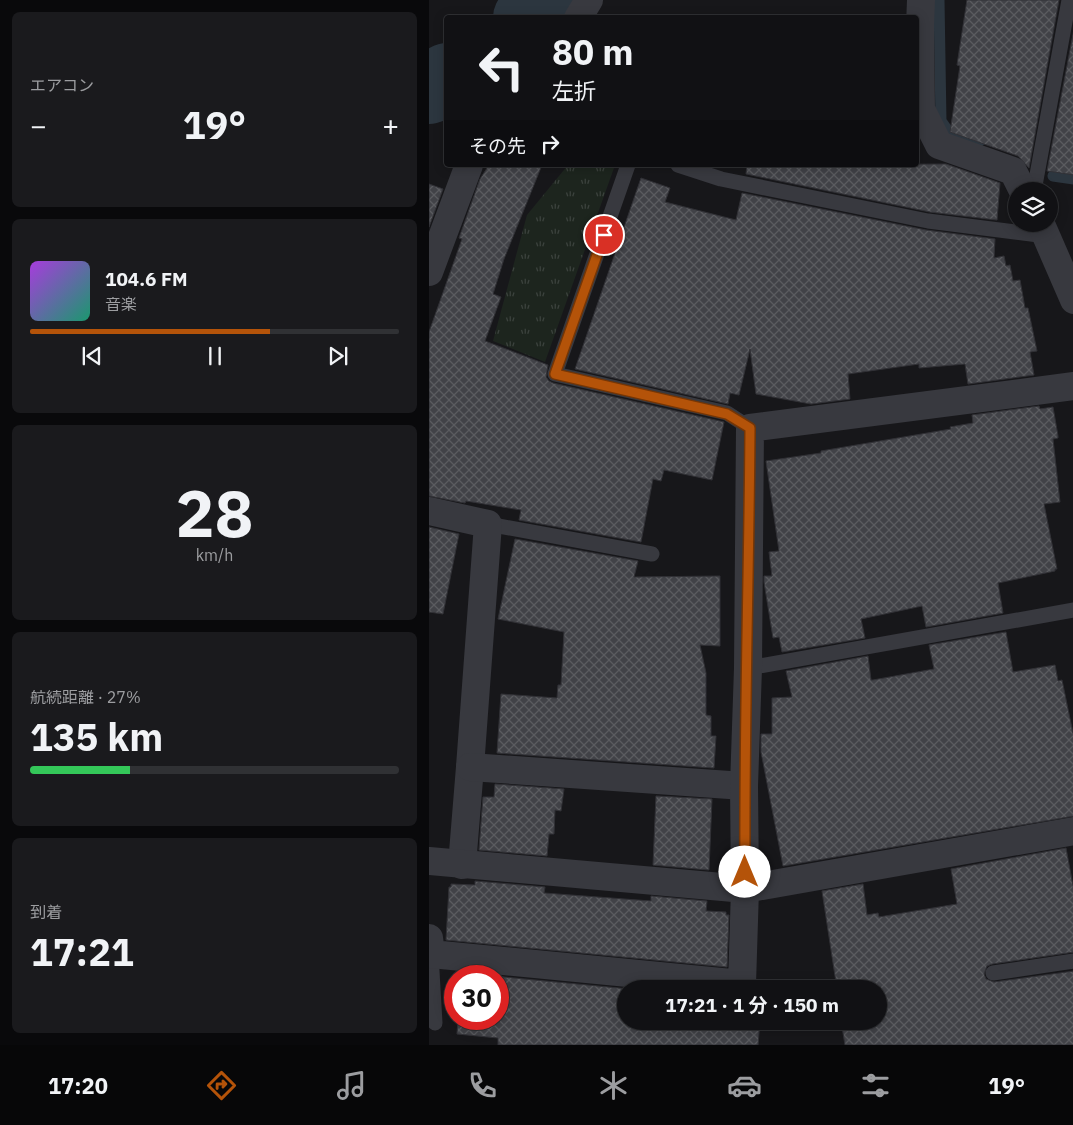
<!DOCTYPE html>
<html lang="ja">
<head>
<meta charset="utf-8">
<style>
	:root { --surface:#111114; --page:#1a1a1d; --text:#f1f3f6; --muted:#9c9da0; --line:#303134; --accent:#b45309 }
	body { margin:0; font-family:"IBM Plex Sans","Noto Sans JP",sans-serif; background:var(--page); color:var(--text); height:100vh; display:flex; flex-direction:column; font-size:19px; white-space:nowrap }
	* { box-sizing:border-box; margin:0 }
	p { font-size:16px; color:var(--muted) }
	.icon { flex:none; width:28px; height:28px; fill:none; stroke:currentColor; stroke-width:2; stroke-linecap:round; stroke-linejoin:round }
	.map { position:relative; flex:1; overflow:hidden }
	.panel { display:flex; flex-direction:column; gap:12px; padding:12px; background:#09090b; width:429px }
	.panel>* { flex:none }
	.hud { position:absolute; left:15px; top:15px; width:475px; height:152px; border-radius:5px; box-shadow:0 2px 12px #0003,0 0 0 1px var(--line); background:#111114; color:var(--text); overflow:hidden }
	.fabs { position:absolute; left:579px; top:182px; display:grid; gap:10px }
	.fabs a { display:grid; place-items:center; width:50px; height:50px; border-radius:50%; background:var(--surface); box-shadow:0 2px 12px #0003,0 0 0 1px var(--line); font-size:25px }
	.speed { position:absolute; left:15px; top:965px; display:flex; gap:10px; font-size:25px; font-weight:700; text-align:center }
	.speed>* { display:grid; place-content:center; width:65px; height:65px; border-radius:50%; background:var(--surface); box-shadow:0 2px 12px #0003,0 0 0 1px var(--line); line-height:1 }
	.speed .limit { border:8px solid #d22; background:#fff; color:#111 }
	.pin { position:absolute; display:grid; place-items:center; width:42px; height:42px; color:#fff; margin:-21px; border:2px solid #fff; border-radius:50%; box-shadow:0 1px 5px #0007 }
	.me { position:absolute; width:55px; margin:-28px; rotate:0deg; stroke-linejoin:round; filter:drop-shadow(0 0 4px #0008) }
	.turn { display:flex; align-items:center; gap:18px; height:105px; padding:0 25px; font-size:22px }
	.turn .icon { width:65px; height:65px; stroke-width:2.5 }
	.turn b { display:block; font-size:35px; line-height:42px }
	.then { display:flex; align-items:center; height:48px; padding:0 25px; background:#0003; gap:10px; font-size:19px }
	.big { font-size:38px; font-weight:700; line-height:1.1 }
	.panel .tile { flex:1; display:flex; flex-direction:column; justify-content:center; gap:8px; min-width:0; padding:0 18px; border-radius:8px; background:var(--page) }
	.panel .dial { align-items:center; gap:0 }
	.dial b { font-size:65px; line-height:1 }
	.song { display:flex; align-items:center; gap:15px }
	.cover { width:60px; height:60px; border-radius:8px; background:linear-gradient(135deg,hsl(280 70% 55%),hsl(160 70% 35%)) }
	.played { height:5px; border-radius:2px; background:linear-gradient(90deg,var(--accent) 65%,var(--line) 65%) }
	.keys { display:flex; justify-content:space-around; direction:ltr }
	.heat { display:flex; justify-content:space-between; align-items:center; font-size:28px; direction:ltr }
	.charge { height:8px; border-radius:4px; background:linear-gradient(90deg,#34c759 27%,var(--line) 0) }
	.trip { position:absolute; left:188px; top:980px; width:270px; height:50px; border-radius:25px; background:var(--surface); box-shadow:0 2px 12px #0003,0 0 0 1px var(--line); font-weight:700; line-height:50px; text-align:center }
	.menu { display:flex; height:80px; justify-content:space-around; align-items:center; background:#070708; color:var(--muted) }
	.menu .icon { width:35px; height:35px }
	.menu .on { color:var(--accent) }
	.menu b { font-size:22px; color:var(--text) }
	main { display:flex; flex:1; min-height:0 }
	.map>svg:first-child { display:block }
	.park { fill:url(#park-tufts) }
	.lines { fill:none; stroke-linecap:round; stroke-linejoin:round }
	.stream { stroke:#2c363f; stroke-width:11 }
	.river { stroke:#2c363f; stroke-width:68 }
	.building { fill:url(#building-cross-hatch); stroke:#313136 }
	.lane { stroke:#38393f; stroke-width:15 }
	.street { stroke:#38393f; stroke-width:28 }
	.route-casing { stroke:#753606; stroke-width:12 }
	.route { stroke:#b45309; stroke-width:9 }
</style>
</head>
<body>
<main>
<section class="panel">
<div class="tile"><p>エアコン</p>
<div class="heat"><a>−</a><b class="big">19°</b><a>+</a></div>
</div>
<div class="tile">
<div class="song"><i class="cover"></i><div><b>104.6 FM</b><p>音楽</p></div></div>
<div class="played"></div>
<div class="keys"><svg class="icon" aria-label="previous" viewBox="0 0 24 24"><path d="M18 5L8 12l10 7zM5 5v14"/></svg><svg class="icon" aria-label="pause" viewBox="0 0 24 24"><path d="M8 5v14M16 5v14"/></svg><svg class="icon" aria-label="next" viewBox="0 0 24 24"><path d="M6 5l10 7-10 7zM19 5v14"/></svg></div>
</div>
<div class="tile dial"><b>28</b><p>km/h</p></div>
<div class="tile"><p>航続距離 · 27%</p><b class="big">135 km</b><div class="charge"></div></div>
<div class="tile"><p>到着</p><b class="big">17:21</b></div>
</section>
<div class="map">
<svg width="645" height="1045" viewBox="0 0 645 1045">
	<defs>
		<pattern id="park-tufts" width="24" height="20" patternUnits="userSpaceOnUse" patternTransform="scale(1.25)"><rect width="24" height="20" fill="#1d251e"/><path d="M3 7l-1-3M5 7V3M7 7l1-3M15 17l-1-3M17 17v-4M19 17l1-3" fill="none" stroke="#3b423d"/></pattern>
		<pattern id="building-cross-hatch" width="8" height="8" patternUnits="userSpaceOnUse" patternTransform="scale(1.25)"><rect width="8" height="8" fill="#414247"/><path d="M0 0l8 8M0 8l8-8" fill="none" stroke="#5a5b5f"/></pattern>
	</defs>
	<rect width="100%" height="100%" fill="#17171a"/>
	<polygon class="park" points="139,165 186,165 116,362 64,341 98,215"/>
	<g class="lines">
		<g class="stream">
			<polyline points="510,0 512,121 522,135 551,141"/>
			<polyline points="624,176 645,179"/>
		</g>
		<g class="river">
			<polyline points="98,18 118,0"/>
			<polyline points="0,90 18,77"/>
		</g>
	</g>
	<g class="building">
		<polygon points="538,0 630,0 600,168 589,156 521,132 531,66 528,65"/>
		<polygon points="645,29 645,175 618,171"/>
		<polygon points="517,164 571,183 568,220 501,212 317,174 318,165"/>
		<polygon points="60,165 113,165 75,259 64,294 72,297 56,341 119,365 117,377 120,381 124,383 295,422 283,480 235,470 232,481 224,479 212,542 90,520 92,510 37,501 36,503 0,496 0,332 33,239 30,238 51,179"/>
		<polygon points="212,178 241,188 236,202 307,220 313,193 497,230 566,239 565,258 575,256 577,266 581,265 584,281 591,280 596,308 599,308 608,351 601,352 605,375 539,384 536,364 490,368 490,364 419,374 421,399 382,404 327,394 321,349 310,395 301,393 299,404 146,369"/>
		<polygon points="0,184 14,189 0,227"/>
		<polygon points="610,406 611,409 624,407 629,436 629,438 624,439 631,502 615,504 628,569 626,569 626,571 569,583 574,613 497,627 493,606 432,619 436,638 353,652 350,637 344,638 335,582 335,576 343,576 340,552 350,551 337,461 392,453 392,451 522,429 521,427 544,423 543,415"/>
		<polygon points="0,527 30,534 14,614 0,612"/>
		<polygon points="86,539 209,561 205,577 291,576 291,646 271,645 277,673 277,715 282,716 282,736 287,736 285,768 68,753 72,694 128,698 129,685 132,685 135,632 69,619"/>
		<polygon points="577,632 584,672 626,665 629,681 633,680 645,738 645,816 354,866 332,752 332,734 343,734 343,698 363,697 357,671 439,656 442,680 444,680 505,669 500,645"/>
		<polygon points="66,784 135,789 132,811 126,810 125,834 120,834 118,856 50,850 54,797 65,797"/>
		<polygon points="227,796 283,799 280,870 224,865"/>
		<polygon points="637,848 645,891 645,952 563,964 558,966 555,974 557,979 565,982 645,971 645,1045 416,1045 412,1021 449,1021 449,989 408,989 393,891 434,884 438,915 449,913 450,917 528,904 522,869"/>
		<polygon points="46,881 116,887 115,893 222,901 222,896 278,901 277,911 297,912 297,915 300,915 298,967 17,940 20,887 22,887 22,884 46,885"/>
		<polygon points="33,973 200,989 196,989 196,1021 331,1021 329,1045 69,1045 69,1038 28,1034 29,1019 69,1019 69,976 33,976"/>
	</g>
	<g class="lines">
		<g class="lane">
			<polyline points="199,165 126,374 298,413 321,428"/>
			<polyline points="249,165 292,179 499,221 618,236"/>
			<polyline points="605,191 640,0"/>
			<polyline points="59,524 223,554"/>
			<polyline points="319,668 645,610"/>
			<polyline points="2,954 6,1023"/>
			<polyline points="564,973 645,961"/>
		</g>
		<g class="street">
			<polyline points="492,0 491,26 492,109 510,145 584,171 594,191"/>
			<polyline points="149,18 160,0"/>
			<polyline points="612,224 645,300"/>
			<polyline points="0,272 40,165"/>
			<polyline points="0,511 59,524 41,767 33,865"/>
			<polyline points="41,767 315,786"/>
			<polyline points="0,861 316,889 645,831"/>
			<polyline points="0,938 2,954 313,984 316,889 315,786 319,668 321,428 645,386"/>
		</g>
	</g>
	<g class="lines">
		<g class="route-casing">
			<path id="route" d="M 175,235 L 126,374 L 298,414 L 321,428 C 320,576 315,724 316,872"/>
		</g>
		<use href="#route" class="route"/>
	</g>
</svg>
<div class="fabs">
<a><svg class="icon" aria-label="layers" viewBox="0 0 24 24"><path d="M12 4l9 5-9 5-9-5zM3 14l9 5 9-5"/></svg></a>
</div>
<div class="speed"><div class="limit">30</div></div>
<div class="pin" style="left:175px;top:235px;background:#d93025"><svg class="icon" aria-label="arrive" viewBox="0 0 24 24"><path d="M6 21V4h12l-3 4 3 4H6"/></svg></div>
<svg class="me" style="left:316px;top:872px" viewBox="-20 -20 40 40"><circle r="19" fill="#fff"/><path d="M0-13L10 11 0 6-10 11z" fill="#b45309"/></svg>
<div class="trip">17:21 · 1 分 · 150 m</div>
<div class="hud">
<div class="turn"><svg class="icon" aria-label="left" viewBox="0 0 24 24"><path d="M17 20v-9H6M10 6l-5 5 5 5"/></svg><div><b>80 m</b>左折</div></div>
<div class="then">その先<svg class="icon" aria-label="right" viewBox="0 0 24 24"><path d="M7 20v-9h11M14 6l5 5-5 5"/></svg></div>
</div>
</div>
</main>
<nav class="menu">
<b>17:20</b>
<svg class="icon on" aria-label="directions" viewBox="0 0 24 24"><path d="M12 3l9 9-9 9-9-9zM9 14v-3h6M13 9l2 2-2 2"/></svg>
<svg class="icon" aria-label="music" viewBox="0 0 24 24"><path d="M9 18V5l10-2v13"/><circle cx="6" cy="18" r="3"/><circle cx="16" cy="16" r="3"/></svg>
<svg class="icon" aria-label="phone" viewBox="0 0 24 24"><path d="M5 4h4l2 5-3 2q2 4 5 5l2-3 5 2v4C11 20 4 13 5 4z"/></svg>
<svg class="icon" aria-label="climate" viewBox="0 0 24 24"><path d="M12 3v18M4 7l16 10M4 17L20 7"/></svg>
<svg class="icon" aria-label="car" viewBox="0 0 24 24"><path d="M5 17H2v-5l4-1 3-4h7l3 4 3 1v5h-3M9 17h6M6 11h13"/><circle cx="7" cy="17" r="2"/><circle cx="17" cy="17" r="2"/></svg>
<svg class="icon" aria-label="filters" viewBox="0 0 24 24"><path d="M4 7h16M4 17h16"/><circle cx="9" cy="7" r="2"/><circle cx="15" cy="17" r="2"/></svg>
<b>19°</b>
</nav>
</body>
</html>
